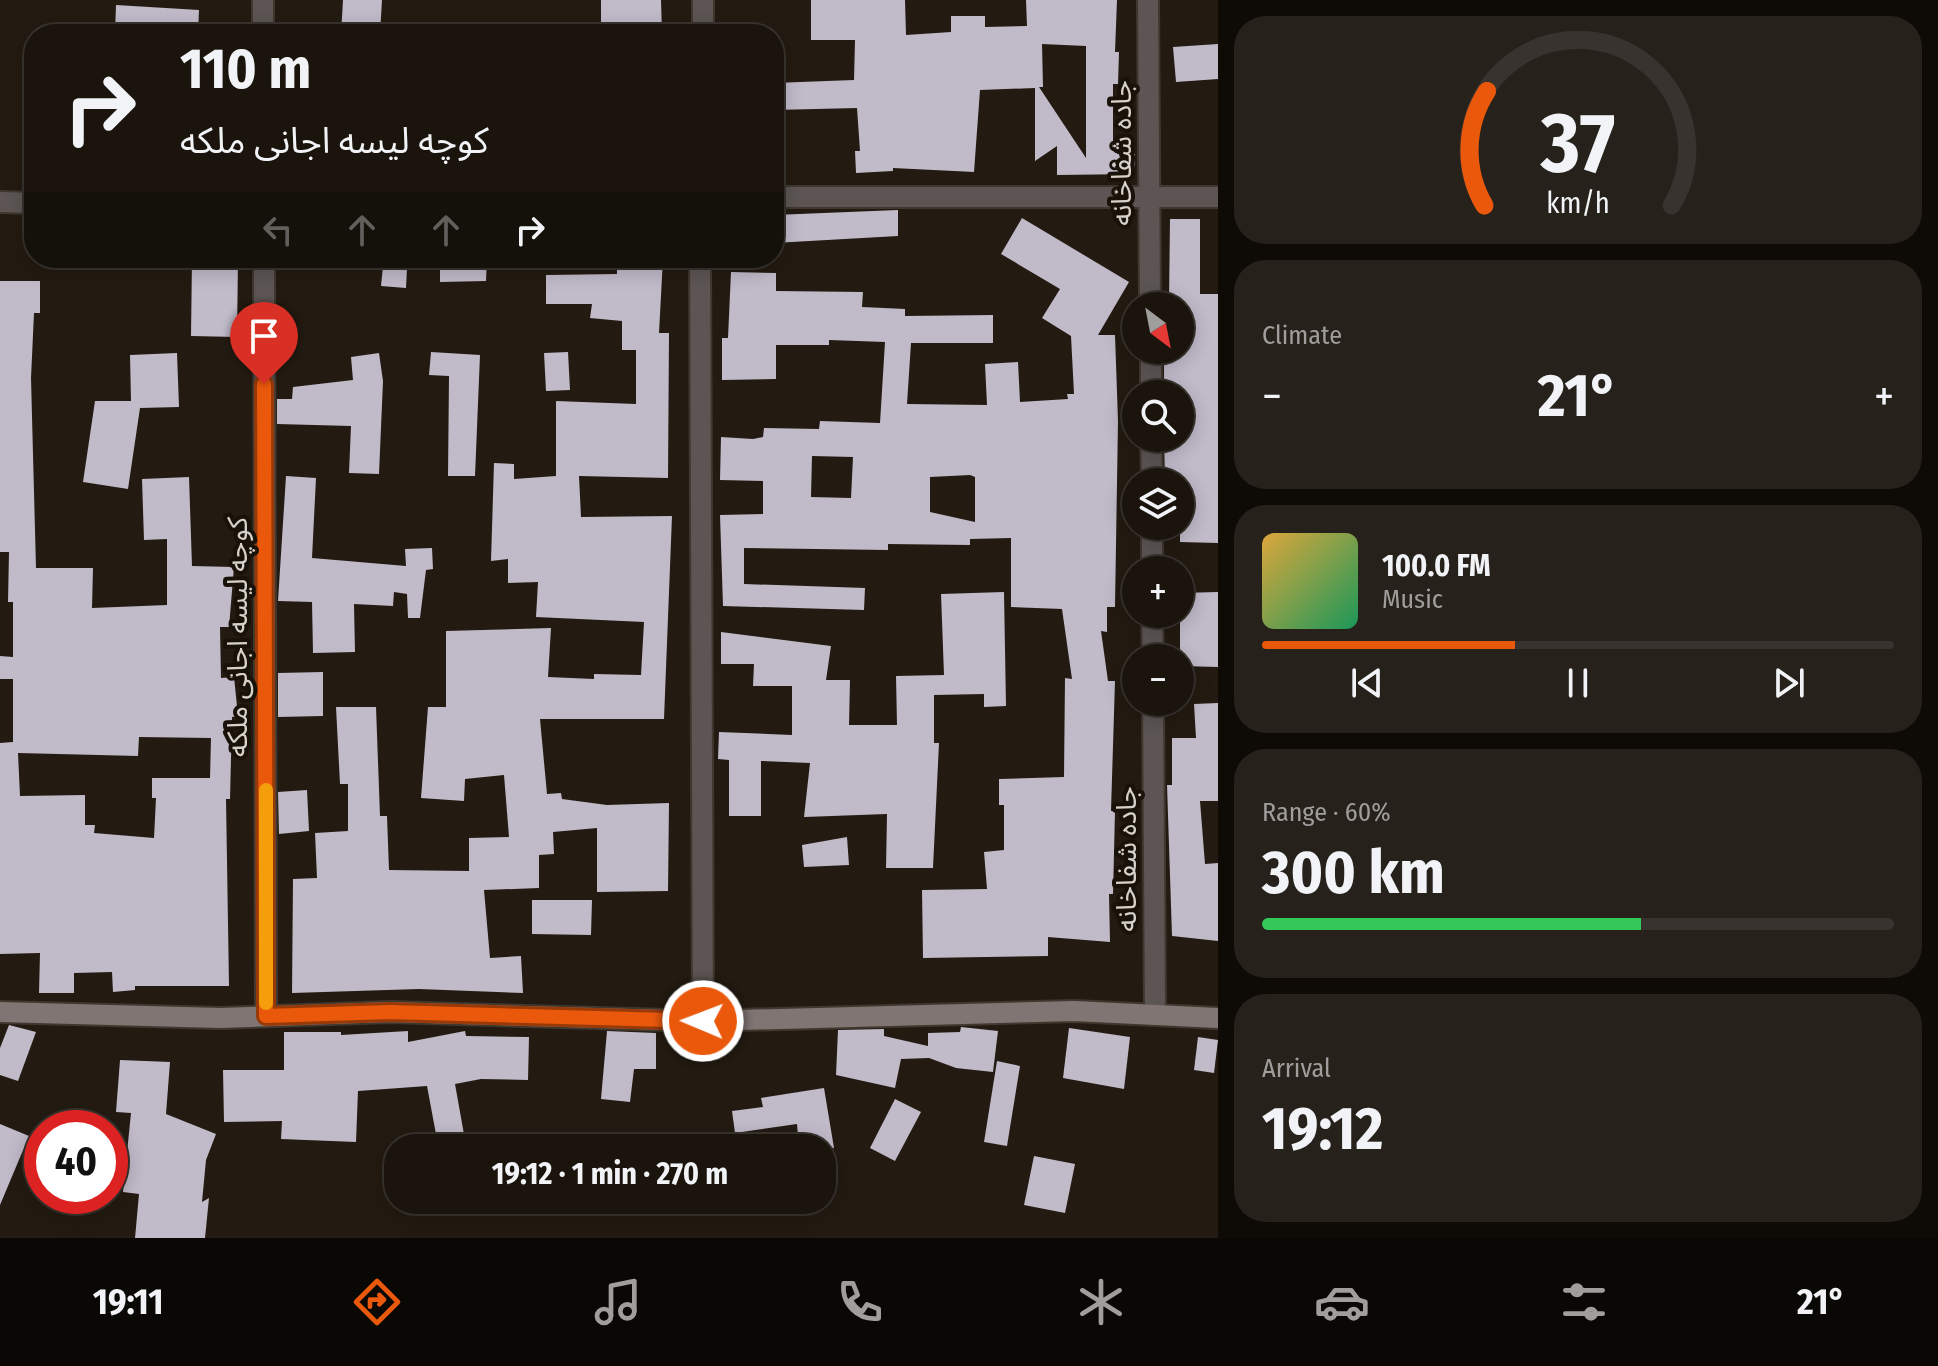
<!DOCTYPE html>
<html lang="en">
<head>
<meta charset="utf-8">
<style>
	:root { --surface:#1a140d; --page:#27211b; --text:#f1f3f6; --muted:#9f9e9d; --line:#38332e; --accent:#ea580c }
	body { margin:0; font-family:"Fira Sans Condensed","Noto Sans Arabic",sans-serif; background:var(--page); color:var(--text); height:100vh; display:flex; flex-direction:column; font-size:30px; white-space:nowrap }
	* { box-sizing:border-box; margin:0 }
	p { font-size:26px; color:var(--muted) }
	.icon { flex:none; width:44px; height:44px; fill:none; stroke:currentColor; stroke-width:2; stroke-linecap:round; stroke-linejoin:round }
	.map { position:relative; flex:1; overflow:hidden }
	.side { display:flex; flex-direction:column; gap:16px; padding:16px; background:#0e0b07; width:720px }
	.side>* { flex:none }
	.guide { position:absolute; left:24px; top:24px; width:760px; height:244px; border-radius:32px; box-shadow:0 4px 20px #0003,0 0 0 2px var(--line); background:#1a140d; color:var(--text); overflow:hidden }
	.needle { width:52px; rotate:148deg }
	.controls { position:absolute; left:1122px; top:292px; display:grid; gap:16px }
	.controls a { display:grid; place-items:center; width:72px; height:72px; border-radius:50%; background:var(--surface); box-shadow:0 4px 20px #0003,0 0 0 2px var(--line); font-size:40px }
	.speed { position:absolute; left:24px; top:1110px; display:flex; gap:16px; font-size:40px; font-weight:700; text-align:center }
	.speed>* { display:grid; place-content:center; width:104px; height:104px; border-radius:50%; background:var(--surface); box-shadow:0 4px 20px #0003,0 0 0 2px var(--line); line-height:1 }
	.speed .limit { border:12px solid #d22; background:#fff; color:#111 }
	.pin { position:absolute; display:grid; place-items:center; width:68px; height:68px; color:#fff; margin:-82px -34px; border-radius:50% 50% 50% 0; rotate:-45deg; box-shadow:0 0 8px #0007 }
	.pin .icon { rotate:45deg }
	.me { position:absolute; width:88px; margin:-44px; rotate:271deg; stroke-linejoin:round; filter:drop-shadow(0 0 6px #0008) }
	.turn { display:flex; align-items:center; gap:28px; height:168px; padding:0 24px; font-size:36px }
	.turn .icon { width:104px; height:104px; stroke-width:2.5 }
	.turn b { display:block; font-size:56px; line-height:68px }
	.lanes { display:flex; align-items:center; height:76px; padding:0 24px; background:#0003; justify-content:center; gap:40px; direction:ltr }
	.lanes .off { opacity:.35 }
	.big { font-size:60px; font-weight:700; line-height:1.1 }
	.side .widget { flex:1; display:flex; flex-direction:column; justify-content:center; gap:12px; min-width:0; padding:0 28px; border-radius:32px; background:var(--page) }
	.side .dial { align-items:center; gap:0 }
	.dial svg { height:208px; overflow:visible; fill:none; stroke:var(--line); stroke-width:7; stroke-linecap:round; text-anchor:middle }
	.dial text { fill:var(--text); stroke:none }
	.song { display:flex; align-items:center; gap:24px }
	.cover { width:96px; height:96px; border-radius:12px; background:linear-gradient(135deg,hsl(40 70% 55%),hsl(150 70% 35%)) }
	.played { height:8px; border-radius:4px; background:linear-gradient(90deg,var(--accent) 40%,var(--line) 40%) }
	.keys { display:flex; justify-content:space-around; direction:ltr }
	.heat { display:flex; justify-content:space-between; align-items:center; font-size:44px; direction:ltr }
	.charge { height:12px; border-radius:6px; background:linear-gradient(90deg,#34c759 60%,var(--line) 0) }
	.trip { position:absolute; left:384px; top:1134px; width:452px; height:80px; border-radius:32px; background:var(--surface); box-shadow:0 4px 20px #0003,0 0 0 2px var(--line); font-weight:700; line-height:80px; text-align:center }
	.dock { display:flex; height:128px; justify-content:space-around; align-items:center; background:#0a0805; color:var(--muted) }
	.dock .icon { width:56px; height:56px }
	.dock .current { color:var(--accent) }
	.dock b { font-size:36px; color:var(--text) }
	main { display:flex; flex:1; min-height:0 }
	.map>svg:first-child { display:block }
	.building { fill:#c0bac9; fill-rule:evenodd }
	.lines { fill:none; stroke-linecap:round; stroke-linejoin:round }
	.street-casing { stroke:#40382f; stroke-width:24 }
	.secondary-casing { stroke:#40382f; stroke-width:24 }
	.street { stroke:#5c5554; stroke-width:20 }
	.secondary { stroke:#807573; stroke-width:20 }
	.route-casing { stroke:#983908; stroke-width:20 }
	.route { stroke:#ea580c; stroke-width:14 }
	.slow { stroke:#f59e0b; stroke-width:14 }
	.labels { text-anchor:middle; stroke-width:8; stroke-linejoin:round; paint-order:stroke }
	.street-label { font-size:28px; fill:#d6d1ca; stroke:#191209 }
</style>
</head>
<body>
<main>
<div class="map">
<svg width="1218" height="1238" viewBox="0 0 1218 1238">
	<rect width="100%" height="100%" fill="#231b11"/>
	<g class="building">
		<polygon points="343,0 382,0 380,34 341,34"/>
		<polygon points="601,0 661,0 662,34 601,34"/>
		<path d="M 811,0 L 905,0 L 906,35 L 951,32 L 951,16 L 985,16 L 985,27 L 1027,26 L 1026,0 L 1117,0 L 1115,52 L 1119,52 L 1118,84 L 1113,84 L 1113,144 L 1117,144 L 1117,154 L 1135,154 L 1134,174 L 1057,175 L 1057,146 L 1035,161 L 1035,88 L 980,90 L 974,172 L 893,168 L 893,171 L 856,173 L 855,151 L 860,151 L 857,108 L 774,110 L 774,83 L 854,80 L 855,40 L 811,40 ZM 1042,44 L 1086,46 L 1086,158 L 1039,87 L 1043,87 Z"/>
		<polygon points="116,5 199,10 198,34 115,34"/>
		<polygon points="1218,44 1218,79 1176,82 1173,47"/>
		<polygon points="898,210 898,236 774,243 774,215"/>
		<path d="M 1022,218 L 1129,282 L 1098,335 L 1115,335 L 1118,421 L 1115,607 L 1107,607 L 1107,632 L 1101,631 L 1108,681 L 1115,681 L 1111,811 L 1115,811 L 1113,894 L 1109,894 L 1110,942 L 1048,937 L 1048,956 L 923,958 L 922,890 L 987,889 L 984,852 L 1004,850 L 1004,805 L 999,805 L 999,779 L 1064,777 L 1065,678 L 1072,679 L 1062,609 L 1011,607 L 1011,538 L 970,539 L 970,545 L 888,544 L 888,550 L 744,548 L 744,584 L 865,588 L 864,610 L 723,606 L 720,515 L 763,514 L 763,481 L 720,480 L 721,437 L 753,439 L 763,437 L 764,428 L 819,429 L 820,421 L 880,423 L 885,342 L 829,340 L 829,345 L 776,345 L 776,379 L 722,380 L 722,338 L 728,338 L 731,272 L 776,273 L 776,291 L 863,292 L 862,307 L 905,309 L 905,316 L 993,315 L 993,343 L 911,343 L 907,404 L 987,405 L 985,364 L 1018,362 L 1020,402 L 1068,399 L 1067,394 L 1074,394 L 1071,336 L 1042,318 L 1060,289 L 1001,254 ZM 812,456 L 853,457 L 851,498 L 811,497 ZM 970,475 L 975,477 L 975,522 L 930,512 L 930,477 Z"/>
		<polygon points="1170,219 1200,219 1200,294 1218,294 1218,543 1180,542 1180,482 1165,482 1164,438 1180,438 1180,394 1164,394 1164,356 1170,356 1170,350 1180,350 1180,302 1169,302"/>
		<polygon points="192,258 238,258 237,337 191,336"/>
		<polygon points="440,258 487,258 486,281 440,282"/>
		<polygon points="617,258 663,258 659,333 669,333 668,478 579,476 581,517 672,516 664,719 540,719 547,794 561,793 562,799 607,805 669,803 668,891 597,892 597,828 553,832 554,854 539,855 539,888 484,890 490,958 521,956 523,993 419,989 292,993 293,879 317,878 315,833 348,831 348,784 340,784 336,707 376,707 380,816 387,816 389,870 469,871 469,838 509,837 504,775 465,779 464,801 421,798 428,707 446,707 446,631 551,628 548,677 594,679 594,674 641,675 644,622 536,617 538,582 508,583 508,559 491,561 494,463 514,464 514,479 556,476 556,401 636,404 636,350 622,350 622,321 590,318 592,304 546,304 546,275 617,274"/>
		<polygon points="383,266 407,268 406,288 381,286"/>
		<path d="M 0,281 L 40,281 L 40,313 L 34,313 L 31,378 L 36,568 L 93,568 L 92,608 L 167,605 L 167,539 L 144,540 L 142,479 L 189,477 L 192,566 L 234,567 L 229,627 L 220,627 L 221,678 L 234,677 L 238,716 L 232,717 L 230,799 L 226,799 L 229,986 L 135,986 L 135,990 L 113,992 L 112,972 L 74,973 L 74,993 L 39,993 L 40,953 L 0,954 L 0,743 L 13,742 L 13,679 L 0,679 L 0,656 L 13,657 L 13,602 L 8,602 L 9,552 L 0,552 ZM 139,737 L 211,738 L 210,778 L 152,778 L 152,798 L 156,798 L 154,838 L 94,833 L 95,825 L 85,825 L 85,795 L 20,796 L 18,753 L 138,756 Z"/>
		<polygon points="431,352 480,355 475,476 448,476 449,376 429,375"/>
		<polygon points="568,352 570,390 546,391 544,353"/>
		<polygon points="177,353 179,407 140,408 128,489 83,482 95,401 131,401 130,355"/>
		<polygon points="379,353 383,381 379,474 349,473 351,426 277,424 277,399 292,399 293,387 353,380 351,357"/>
		<polygon points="286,476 316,478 312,558 406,566 405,549 432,548 433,569 426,570 420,618 408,618 407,594 394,592 393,606 354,604 355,652 313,653 312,602 278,601"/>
		<polygon points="1004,592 1006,706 984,707 984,694 934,695 934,743 939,743 933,868 886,868 887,814 804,817 810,763 761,761 761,816 729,816 729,760 718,759 719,732 792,735 792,686 753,686 754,664 721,664 721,632 831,646 826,680 850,680 849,725 897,725 896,676 944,675 941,594"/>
		<polygon points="1218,592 1218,667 1180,666 1180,593"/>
		<polygon points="323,672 323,716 278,717 278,673"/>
		<polygon points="1218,703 1218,801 1200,801 1205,864 1218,863 1218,941 1172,936 1167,785 1172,785 1172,738 1196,738 1194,704"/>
		<polygon points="307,790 309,831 279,834 278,792"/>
		<polygon points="847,837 849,865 804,867 802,845"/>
		<polygon points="532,900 592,900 591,935 532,934"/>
		<polygon points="9,1025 36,1032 18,1081 0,1075 0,1048"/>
		<polygon points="961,1027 998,1031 993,1072 956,1068 929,1058 901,1059 895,1088 836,1075 838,1030 884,1029 884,1036 928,1046 928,1033 960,1032"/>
		<polygon points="1069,1028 1130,1037 1124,1089 1063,1078"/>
		<polygon points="408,1031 408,1042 465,1031 466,1036 529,1037 528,1080 481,1079 455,1084 465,1140 438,1145 427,1086 358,1091 356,1142 281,1139 282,1121 224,1122 223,1070 284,1070 284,1032 341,1032 341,1035"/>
		<polygon points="607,1031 656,1033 656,1069 634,1069 630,1102 601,1099"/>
		<polygon points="1198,1037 1218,1040 1214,1073 1194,1070"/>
		<polygon points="120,1060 170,1062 166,1114 216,1134 206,1160 202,1202 209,1198 205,1238 135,1238 139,1194 123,1192 131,1113 116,1112"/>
		<polygon points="997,1061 1020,1066 1007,1146 984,1142"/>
		<polygon points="824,1088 834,1148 799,1148 797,1124 735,1133 732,1111 763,1107 761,1098"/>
		<polygon points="895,1099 921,1112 895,1161 870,1148"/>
		<polygon points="0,1124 29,1136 0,1205"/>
		<polygon points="1034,1156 1075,1164 1065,1213 1024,1205"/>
	</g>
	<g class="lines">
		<g class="street-casing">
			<g id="street">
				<polyline points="263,0 263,34"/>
				<polyline points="1148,0 1150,306"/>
				<polyline points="703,34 703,0"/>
				<polyline points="774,197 1218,197"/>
				<polyline points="0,202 34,203"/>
				<polyline points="264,258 266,1016"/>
				<polyline points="700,258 703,1021"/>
				<polyline points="1151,350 1151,394"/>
				<polyline points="1151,438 1152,482"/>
				<polyline points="1152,526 1152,570"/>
				<polyline points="1152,614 1153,658"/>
				<polyline points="1153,702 1155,1015"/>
			</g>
		</g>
		<g class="secondary-casing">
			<polyline id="secondary" points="0,1012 221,1018 390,1012 703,1021 1074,1011 1218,1018"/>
		</g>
		<use href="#street" class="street"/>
		<use href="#secondary" class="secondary"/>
	</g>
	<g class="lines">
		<g class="route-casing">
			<polyline id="route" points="264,384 266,1016 390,1012 703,1021"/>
		</g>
		<use href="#route" class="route"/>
		<polyline class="slow" points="266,790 266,1003"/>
	</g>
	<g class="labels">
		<g class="street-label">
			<text transform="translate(1121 153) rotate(-90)" y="10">جاده شفاخانه</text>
			<text transform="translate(237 637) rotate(-90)" y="10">کوچه لیسه اجانی ملکه</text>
			<text transform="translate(1126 859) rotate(-90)" y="10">جاده شفاخانه</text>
		</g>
	</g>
</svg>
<div class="controls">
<a><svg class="needle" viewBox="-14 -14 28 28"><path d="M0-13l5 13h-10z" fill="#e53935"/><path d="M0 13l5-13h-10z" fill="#9f9e9d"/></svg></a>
<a><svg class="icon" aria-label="search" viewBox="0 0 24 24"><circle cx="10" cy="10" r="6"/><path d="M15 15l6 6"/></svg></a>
<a><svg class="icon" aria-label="layers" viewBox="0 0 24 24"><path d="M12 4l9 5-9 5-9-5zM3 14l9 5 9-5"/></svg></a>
<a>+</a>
<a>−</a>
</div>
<div class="speed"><div class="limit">40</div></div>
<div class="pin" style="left:264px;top:384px;background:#d93025"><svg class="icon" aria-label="arrive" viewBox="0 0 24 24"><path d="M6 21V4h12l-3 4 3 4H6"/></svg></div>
<svg class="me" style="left:703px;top:1021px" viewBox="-20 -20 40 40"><circle r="17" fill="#ea580c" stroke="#fff" stroke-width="3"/><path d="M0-11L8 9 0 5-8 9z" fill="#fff"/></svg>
<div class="trip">19:12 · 1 min · 270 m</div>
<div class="guide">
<div class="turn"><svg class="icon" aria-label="right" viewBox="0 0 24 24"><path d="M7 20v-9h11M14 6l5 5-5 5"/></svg><div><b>110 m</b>کوچه لیسه اجانی ملکه</div></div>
<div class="lanes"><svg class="icon off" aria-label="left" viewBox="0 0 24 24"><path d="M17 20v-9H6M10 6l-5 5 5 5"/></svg><svg class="icon off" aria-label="ahead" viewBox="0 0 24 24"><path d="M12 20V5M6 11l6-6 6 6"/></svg><svg class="icon off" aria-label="ahead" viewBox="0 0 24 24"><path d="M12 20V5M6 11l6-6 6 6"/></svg><svg class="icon" aria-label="right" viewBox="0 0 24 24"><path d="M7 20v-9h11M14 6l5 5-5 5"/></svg></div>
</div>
</div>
<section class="side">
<div class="widget dial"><svg viewBox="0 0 100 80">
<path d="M14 69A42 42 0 1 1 86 69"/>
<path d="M14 69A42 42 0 0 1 15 25" stroke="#ea580c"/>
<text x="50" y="56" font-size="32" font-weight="700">37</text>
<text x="50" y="72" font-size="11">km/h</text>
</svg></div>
<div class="widget"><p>Climate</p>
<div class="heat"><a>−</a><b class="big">21°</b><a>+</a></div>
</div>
<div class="widget">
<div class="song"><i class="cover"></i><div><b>100.0 FM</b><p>Music</p></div></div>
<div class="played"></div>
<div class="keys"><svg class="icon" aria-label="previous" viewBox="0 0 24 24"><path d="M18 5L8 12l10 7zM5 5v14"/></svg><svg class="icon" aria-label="pause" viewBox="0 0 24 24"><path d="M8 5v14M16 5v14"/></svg><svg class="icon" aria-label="next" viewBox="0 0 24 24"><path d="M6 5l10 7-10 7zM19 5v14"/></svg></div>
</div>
<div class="widget"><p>Range · 60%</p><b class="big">300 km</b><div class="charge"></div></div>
<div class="widget"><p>Arrival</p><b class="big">19:12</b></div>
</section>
</main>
<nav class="dock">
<b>19:11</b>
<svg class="icon current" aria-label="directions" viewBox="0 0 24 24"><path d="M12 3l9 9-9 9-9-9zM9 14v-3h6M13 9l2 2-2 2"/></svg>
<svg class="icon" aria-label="music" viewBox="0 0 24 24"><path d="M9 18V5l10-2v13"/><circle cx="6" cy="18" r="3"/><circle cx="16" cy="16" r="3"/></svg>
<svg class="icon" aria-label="phone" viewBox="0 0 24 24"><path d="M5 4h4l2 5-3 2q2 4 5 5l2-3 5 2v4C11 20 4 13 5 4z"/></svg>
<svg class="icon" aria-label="climate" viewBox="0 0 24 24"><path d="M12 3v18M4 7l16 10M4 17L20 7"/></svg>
<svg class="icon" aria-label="car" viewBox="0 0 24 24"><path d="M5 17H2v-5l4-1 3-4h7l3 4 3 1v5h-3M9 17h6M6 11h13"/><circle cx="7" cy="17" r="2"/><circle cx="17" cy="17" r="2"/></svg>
<svg class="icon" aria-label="filters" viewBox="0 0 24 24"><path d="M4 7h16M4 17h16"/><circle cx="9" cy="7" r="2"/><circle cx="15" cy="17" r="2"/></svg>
<b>21°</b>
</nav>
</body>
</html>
